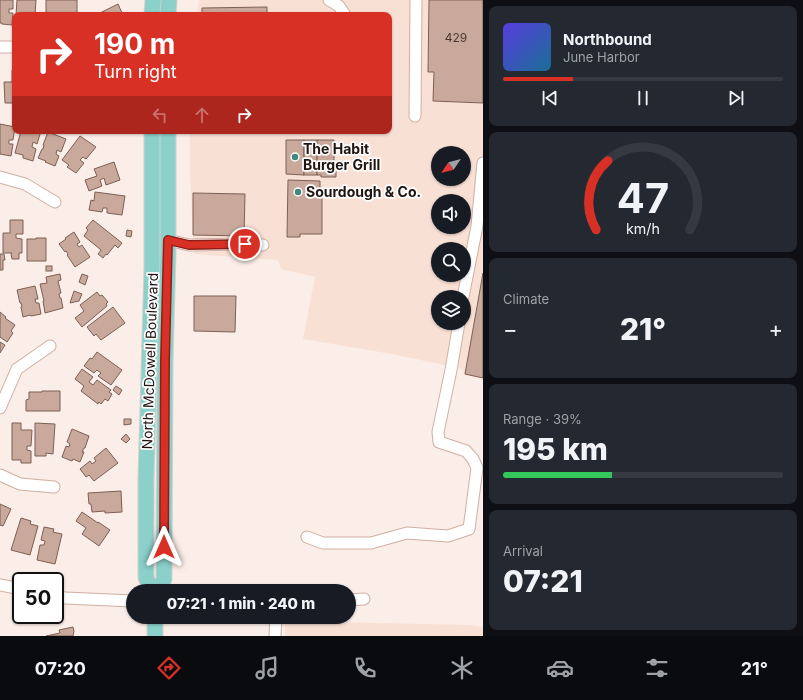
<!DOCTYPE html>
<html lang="en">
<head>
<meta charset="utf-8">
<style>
	:root { --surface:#171b24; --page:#242831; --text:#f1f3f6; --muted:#9ea1a6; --line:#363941; --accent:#d93025 }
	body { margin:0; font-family:Inter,sans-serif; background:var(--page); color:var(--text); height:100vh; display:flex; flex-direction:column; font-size:15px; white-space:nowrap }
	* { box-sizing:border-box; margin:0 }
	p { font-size:13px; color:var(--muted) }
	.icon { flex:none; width:22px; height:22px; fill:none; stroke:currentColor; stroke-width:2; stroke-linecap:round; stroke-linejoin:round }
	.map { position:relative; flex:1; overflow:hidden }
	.panel { display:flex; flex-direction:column; gap:6px; padding:6px; background:#0d0f14; width:320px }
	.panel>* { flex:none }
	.banner { position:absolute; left:12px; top:12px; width:380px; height:122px; border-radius:8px; box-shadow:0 1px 3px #0004; background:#d93025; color:#fff; overflow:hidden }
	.needle { width:26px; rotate:235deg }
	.tools { position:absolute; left:431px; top:146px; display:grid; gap:8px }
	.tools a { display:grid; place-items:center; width:40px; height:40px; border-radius:50%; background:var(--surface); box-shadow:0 1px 3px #0004; font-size:20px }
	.speed { position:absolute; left:12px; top:572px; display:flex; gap:8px; font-size:20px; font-weight:700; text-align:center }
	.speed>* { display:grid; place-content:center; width:52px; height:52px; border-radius:50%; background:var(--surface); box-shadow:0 1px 3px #0004; line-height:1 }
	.speed .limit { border:2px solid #111; border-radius:6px; background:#fff; color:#111 }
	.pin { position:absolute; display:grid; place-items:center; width:34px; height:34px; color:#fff; margin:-17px; border:2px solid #fff; border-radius:50%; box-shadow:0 1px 4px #0007 }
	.me { position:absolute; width:44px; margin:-22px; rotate:0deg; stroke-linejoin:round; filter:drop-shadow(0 0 3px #0008) }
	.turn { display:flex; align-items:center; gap:14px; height:84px; padding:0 16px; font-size:18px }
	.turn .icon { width:52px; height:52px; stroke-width:2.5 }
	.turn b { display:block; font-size:28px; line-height:34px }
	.lanes { display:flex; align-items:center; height:38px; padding:0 16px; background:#0003; justify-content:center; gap:20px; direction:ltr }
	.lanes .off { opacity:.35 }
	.big { font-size:30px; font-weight:800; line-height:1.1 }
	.panel .tile { flex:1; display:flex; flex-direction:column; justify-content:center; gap:6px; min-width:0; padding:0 14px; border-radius:8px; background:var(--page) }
	.panel .dial { align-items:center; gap:0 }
	.dial svg { height:104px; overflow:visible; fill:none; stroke:var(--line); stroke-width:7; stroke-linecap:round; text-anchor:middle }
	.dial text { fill:var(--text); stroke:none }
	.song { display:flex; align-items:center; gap:12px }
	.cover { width:48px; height:48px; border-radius:6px; background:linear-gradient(135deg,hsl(250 70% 55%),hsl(200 70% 35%)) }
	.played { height:4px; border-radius:2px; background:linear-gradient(90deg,var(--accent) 25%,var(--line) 25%) }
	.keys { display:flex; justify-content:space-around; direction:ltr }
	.heat { display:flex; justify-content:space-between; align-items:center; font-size:22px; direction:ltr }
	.charge { height:6px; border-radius:3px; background:linear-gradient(90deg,#34c759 39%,var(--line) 0) }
	.trip { position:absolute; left:126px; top:584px; width:230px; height:40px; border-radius:20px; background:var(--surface); box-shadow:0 1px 3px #0004; font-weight:800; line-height:40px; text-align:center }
	.dock { display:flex; height:64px; justify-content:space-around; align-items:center; background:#090b0e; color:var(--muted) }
	.dock .icon { width:28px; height:28px }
	.dock .active { color:var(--accent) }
	.dock b { font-size:18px; color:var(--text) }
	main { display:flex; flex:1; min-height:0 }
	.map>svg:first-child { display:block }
	.built { fill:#f9e0d5; fill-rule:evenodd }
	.building { fill:#c9a99c; stroke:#7d6054 }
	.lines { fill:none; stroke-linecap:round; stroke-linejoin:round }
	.minor-casing { stroke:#d0afa2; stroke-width:13 }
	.major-casing { stroke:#d2d0cf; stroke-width:17 }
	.minor { stroke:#fff; stroke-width:11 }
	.major { stroke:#8cd0ca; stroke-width:15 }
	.route-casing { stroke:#8d1f18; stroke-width:10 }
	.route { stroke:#d93025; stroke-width:7 }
	.poi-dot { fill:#428881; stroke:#fdfdfd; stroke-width:1.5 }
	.labels { text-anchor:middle; stroke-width:3.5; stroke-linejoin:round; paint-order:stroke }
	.number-label { font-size:12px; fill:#4a3932 }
	.poi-label { font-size:14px; font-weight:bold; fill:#1f140f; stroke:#fdfdfd; text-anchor:start }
	.street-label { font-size:14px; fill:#1f140f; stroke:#fdfdfd }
</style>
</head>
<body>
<main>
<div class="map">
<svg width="483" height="636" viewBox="0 0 483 636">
	<rect width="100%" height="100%" fill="#fbede7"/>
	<g class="built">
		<path d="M 199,0 L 483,0 L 483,378 L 464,375 L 463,369 L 392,354 L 303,339 L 315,277 L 281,269 L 278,260 L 194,254 L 190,176 L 190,131 L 389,131 L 389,15 L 197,15 ZM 438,153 L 464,153 L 464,179 L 438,179 ZM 438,201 L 464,201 L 464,227 L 438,227 ZM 438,249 L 464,249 L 464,275 L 438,275 ZM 438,297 L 464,297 L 464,323 L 438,323 Z"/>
		<polygon points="285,621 470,625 483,627 483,636 285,636"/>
	</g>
	<g class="building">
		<polygon points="0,0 13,0 13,9 9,9 9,13 13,13 12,25 2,24 2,23 0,23"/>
		<polygon points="17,0 36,0 35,15 16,15"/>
		<polygon points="46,0 77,0 77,13 67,13 67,15 46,14"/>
		<polygon points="429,0 483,0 483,103 433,101 434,72 428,72"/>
		<polygon points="118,4 122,13 118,15 98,15 99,15 98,14"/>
		<polygon points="267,7 267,15 202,15 202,8"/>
		<polygon points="12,70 15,70 15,103 5,103 4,82 12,82"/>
		<polygon points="0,124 15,127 13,140 9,140 9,144 13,144 11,156 0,154"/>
		<polygon points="21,131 41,131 37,144 33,142 32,147 36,149 33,161 23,158 23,155 15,153"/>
		<polygon points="48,132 66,139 61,152 57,150 56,154 59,156 55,166 45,162 46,161 38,158 42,149 43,149 44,145 43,145"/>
		<polygon points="80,136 96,147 86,159 83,157 80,160 84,163 76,173 67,167 69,165 62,160"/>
		<polygon points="286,140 304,140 304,175 286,174"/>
		<rect x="304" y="140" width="13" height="35"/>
		<polygon points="317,140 334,140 334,162 336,163 336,177 321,177 321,175 317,175"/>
		<polygon points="114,162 120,180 106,185 104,178 100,180 102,186 89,191 85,180 97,176 94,169"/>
		<polygon points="288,180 320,181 320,193 322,193 322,234 300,234 300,237 287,237"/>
		<polygon points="95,192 125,196 122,215 107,213 107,208 103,208 102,212 89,210 91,200 94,201"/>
		<polygon points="193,193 245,194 244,236 193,235"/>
		<polygon points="10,220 23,220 23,234 16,234 16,238 22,239 22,253 19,253 19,259 12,259 11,254 12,253 3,253 3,233 10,233"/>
		<polygon points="93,220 122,243 118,248 115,245 107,255 106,254 103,258 98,254 101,250 84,236 88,230 86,228"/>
		<polygon points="127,230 132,231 131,237 126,236"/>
		<polygon points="74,232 80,242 77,244 79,247 82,245 90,257 75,267 67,255 68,254 66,251 65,252 59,244 66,239 65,238"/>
		<polygon points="36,238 46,238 46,261 27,261 27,239 36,239"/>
		<polygon points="0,254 4,254 5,260 3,260 3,270 0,270"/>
		<rect x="46" y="266" width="6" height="5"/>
		<polygon points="483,273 483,378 465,374"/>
		<polygon points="60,274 61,280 58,281 61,293 59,294 60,298 61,298 63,308 45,313 43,301 44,301 40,284 47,283 46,277"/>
		<polygon points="82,274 88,276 85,285 79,282"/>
		<polygon points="35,286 38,299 35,299 36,303 39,303 41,314 31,316 30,315 23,317 21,307 22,306 21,303 20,303 17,290"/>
		<polygon points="74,291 82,294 79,301 70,303"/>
		<polygon points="97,292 100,296 102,295 108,302 106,304 107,306 82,327 75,318 84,311 80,305"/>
		<polygon points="194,296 236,296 235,332 194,331"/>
		<polygon points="113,307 125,323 101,340 96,334 94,336 87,327"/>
		<polygon points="0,312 6,317 5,318 15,325 11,331 13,333 7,342 0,337"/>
		<polygon points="0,342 5,345 0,353"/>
		<polygon points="97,352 122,370 111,385 98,376 101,373 97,370 94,373 84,366 90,358 92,359"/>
		<polygon points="82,369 93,377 89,382 93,385 97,380 111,390 109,392 112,394 108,401 105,399 101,404 99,402 98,404 81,391 84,386 75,379"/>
		<polygon points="116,386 122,390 119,395 113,390"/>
		<polygon points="42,391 60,391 60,411 26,411 26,400 29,399 29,392 42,392"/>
		<polygon points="124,419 131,419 131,424 124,425"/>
		<polygon points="12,423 21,423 21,430 32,430 31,446 27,446 27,450 31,451 31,463 21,463 21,460 12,460"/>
		<polygon points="35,423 55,424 53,454 46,453 46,456 35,456"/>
		<polygon points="72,429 89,436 85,448 84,448 82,452 84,452 80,462 73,459 72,461 62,457 66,446 69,447 70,444 67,442"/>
		<polygon points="126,434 130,439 126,443 121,439"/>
		<polygon points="106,448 118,463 94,481 89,475 86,477 80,469 90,461 92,464 96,461 94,458"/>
		<polygon points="121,491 122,512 105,513 105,511 92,512 91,504 89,504 88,493"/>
		<polygon points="0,504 11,509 3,526 0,525"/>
		<polygon points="82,512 98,523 98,522 110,530 99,546 82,534 86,528 76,521"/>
		<polygon points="21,518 31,521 30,524 38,526 30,555 11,550"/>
		<polygon points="44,527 54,529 53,532 62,534 55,564 37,560 40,545 44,545 45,541 41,540"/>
		<polygon points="73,627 74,631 73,636 46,636 60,633 59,630"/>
	</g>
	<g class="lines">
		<g class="minor-casing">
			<g id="minor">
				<polyline points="329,0 339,6 345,15"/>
				<polyline points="0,47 15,47"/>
				<polyline points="415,116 416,0"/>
				<polyline points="0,177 25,184 55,202"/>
				<polyline points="168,240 189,245 245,244 263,245"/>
				<polyline points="463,297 477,226 483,163"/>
				<polyline points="0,408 17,369 50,346"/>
				<polyline points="0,475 20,484 54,487"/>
				<polyline points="307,537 323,543 371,543 407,533 448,536 469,529 477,468 473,459 466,451 439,442 438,432 451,370 459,323"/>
				<polyline points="0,585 21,589"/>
				<polyline points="55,596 65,598 133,601"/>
				<polyline points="349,600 364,599"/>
				<polyline points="275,636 276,617"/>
			</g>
		</g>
		<g class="major-casing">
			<g id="major">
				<polyline points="152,15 153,0"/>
				<polyline points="168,15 169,0"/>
				<polyline points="151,591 146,577 146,479 152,266 152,131"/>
				<polyline points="158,591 164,579 165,360 168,252 168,131"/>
				<polyline points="155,617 155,636"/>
			</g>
		</g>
		<use href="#minor" class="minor"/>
		<use href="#major" class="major"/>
	</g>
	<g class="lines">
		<g class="route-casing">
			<polyline id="route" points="164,547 165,360 168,240 189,245 245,244"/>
		</g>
		<use href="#route" class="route"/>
	</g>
	<g class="poi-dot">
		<circle cx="295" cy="157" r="4"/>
		<circle cx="298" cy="192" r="4"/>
	</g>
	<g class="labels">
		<g class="number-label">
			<text x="456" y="42">429</text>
		</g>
		<g class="poi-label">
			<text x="303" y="154">The Habit<tspan x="303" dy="16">Burger Grill</tspan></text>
			<text x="306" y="197">Sourdough &amp; Co.</text>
		</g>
		<g class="street-label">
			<text transform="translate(150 361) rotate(-88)" y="5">North McDowell Boulevard</text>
		</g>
	</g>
</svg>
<div class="tools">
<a><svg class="needle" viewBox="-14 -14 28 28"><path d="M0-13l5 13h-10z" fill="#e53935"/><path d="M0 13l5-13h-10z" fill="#9ea1a6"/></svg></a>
<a><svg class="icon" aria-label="sound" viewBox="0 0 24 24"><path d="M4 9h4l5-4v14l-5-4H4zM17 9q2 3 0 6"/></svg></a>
<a><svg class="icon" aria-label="search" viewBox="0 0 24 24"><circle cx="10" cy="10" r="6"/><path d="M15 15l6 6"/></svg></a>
<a><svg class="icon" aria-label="layers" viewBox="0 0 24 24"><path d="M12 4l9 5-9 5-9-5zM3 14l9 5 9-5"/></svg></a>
</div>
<div class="speed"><div class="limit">50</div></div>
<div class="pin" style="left:245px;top:244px;background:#d93025"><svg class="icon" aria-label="arrive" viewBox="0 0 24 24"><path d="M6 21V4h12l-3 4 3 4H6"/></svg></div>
<svg class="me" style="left:164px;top:547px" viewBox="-20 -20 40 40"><path d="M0-17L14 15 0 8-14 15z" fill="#d93025" stroke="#fff" stroke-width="4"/></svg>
<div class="trip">07:21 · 1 min · 240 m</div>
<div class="banner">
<div class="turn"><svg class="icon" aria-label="right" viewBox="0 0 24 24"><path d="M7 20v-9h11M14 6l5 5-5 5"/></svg><div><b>190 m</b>Turn right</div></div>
<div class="lanes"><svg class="icon off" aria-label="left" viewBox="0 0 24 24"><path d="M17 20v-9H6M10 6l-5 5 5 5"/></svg><svg class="icon off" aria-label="ahead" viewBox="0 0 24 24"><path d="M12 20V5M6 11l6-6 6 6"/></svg><svg class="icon" aria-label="right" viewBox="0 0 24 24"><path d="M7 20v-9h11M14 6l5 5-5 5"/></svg></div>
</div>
</div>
<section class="panel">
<div class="tile">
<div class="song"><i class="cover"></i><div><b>Northbound</b><p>June Harbor</p></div></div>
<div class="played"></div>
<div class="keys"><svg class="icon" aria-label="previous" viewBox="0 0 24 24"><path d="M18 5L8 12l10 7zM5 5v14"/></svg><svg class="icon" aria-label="pause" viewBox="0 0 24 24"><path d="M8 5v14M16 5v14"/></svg><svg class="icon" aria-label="next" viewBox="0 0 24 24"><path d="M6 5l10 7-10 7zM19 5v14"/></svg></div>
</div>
<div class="tile dial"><svg viewBox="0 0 100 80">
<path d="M14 69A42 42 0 1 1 86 69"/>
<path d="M14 69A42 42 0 0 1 23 16" stroke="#d93025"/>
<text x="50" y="56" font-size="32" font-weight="700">47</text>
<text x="50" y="72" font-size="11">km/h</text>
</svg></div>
<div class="tile"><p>Climate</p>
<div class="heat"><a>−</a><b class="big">21°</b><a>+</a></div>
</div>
<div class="tile"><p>Range · 39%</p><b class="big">195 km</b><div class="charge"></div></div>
<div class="tile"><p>Arrival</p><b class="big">07:21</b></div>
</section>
</main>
<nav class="dock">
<b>07:20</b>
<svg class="icon active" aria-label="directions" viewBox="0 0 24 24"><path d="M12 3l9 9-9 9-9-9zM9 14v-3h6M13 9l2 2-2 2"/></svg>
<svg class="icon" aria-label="music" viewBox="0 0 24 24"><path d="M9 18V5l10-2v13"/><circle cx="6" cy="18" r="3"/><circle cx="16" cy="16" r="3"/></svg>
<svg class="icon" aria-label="phone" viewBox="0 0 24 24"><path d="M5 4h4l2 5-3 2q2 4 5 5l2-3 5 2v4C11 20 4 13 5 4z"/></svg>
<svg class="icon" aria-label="climate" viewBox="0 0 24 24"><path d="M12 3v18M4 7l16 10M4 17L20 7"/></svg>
<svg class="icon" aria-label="car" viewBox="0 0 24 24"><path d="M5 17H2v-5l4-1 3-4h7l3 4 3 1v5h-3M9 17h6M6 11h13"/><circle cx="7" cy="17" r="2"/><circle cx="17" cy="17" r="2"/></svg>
<svg class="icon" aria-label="filters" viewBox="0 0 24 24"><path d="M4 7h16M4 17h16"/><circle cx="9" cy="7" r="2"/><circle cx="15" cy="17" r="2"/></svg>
<b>21°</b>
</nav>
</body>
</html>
